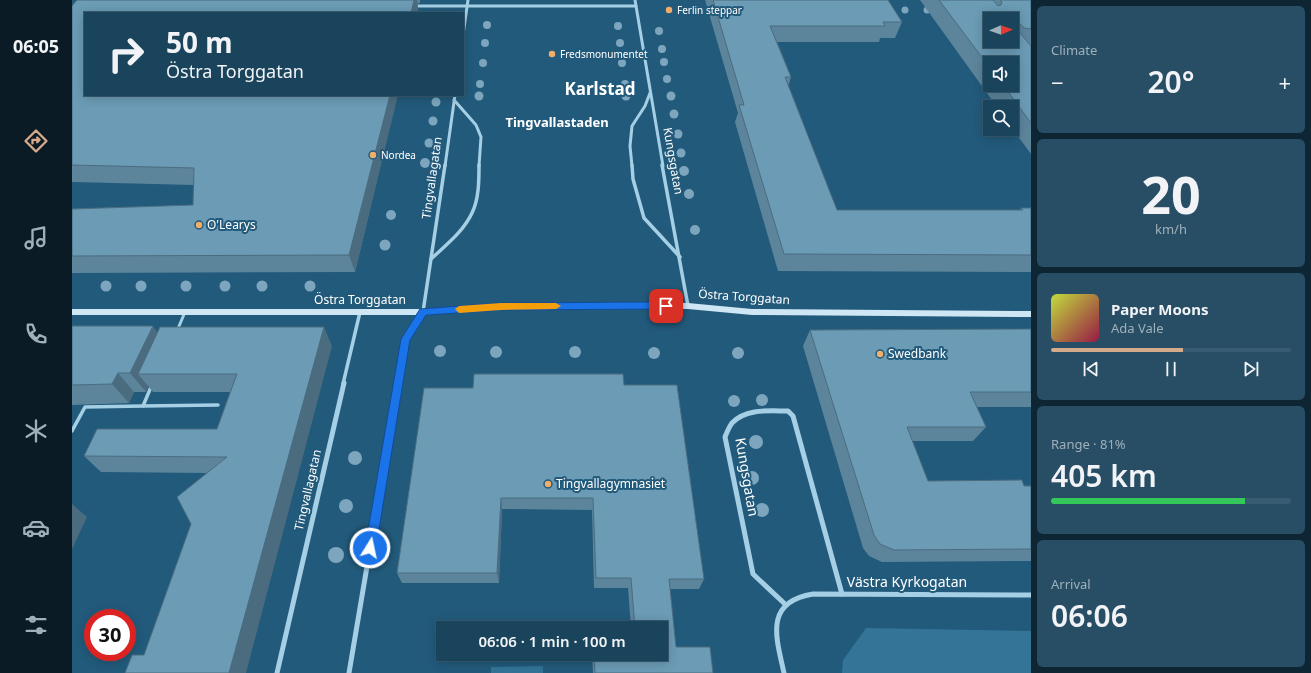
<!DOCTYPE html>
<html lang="en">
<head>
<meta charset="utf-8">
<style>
	:root { --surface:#1a445c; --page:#274e65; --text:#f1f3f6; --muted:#9fb0bb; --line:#385c72; --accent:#d6ab8b }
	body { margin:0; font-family:"Noto Sans",sans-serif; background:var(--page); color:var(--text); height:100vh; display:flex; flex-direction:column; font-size:15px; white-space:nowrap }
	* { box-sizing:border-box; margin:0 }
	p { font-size:13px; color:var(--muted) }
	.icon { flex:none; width:22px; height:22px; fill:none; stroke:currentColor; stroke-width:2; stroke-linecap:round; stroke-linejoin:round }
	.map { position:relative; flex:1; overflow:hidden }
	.side { display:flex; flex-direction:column; gap:6px; padding:6px; background:#0e2533; width:280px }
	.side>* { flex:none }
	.top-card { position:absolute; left:12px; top:12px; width:380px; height:84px; border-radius:0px; box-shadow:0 2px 10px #0003,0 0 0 1px var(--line); background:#1a445c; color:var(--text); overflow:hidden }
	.needle { width:26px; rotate:88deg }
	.buttons { position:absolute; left:911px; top:12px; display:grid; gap:8px }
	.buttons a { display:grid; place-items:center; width:36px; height:36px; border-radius:0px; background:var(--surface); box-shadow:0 2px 10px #0003,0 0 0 1px var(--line); font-size:20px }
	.speed { position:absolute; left:12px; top:609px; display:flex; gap:8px; font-size:20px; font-weight:700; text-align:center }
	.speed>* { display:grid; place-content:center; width:52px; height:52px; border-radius:50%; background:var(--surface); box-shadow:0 2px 10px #0003,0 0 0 1px var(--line); line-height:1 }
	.speed .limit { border:6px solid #d22; background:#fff; color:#111 }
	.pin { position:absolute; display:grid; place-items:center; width:34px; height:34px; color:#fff; margin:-17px; border-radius:8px; box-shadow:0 2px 6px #0006 }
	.me { position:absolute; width:44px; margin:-22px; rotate:10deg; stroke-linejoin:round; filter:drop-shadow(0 0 3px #0008) }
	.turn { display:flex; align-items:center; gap:14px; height:84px; padding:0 16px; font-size:18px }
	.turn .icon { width:52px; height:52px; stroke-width:2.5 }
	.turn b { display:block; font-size:28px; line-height:34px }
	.big { font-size:30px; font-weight:600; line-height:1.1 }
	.side .card { flex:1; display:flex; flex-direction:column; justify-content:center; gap:6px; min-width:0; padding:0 14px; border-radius:6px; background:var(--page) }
	.side .dial { align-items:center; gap:0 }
	.dial b { font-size:52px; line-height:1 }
	.song { display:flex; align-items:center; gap:12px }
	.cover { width:48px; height:48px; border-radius:6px; background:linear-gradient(135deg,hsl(70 70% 55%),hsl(340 70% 35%)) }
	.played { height:4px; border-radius:2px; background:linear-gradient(90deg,var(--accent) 55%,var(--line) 55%) }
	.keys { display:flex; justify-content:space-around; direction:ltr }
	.heat { display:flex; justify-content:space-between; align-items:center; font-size:22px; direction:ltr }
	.charge { height:6px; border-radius:3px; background:linear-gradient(90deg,#34c759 81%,var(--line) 0) }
	.trip { position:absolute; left:364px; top:621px; width:232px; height:40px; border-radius:0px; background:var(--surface); box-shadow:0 2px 10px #0003,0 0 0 1px var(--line); font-weight:600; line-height:40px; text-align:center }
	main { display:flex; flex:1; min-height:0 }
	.tab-bar { display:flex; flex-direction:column; width:72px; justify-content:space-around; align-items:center; background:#0a1b25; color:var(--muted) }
	.tab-bar .icon { width:28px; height:28px }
	.tab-bar .on { color:var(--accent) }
	.tab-bar b { font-size:18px; color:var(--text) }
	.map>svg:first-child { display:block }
	.green { fill:#337497 }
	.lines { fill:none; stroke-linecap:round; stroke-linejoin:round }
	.lane-far1 { stroke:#a5cfe5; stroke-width:3 }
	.lane { stroke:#a5cfe5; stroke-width:3.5 }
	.street-far2 { stroke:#a5cfe5; stroke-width:3 }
	.street-far1 { stroke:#a5cfe5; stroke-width:3.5 }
	.street { stroke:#a5cfe5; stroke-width:5 }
	.secondary { fill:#cfe6f5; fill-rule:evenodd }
	.tree { fill:#7da6be }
	.wall { fill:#5c859c; fill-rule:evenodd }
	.shaded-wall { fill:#4b6c7f }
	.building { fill:#6b9bb5; stroke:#4b6c7f; fill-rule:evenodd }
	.route { fill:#1a73e8; stroke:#114b97 }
	.slow { fill:#f59e0b }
	.poi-dot { fill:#f1ae68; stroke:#225a7b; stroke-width:1.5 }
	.labels { text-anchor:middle; stroke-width:4; stroke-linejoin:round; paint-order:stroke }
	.far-poi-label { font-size:10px; fill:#fff; stroke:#225a7b; text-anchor:start }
	.street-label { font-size:12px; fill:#fff; stroke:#225a7b }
	.poi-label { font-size:12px; fill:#fff; stroke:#225a7b; text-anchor:start }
	.far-district-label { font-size:13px; font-weight:bold; fill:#fff; stroke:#225a7b }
	.near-street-label { font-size:14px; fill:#fff; stroke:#225a7b }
	.far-town-label { font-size:17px; font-weight:bold; fill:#fff; stroke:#225a7b }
</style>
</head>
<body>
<main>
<nav class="tab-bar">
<b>06:05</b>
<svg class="icon on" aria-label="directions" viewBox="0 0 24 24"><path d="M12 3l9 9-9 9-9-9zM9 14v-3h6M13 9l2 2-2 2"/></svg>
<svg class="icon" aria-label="music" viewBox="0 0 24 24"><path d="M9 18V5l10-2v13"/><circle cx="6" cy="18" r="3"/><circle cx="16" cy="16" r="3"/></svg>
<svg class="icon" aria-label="phone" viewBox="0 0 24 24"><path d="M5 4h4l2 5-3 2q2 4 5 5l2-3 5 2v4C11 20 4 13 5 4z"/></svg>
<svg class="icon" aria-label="climate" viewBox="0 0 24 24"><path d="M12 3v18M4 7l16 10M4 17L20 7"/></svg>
<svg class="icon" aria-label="car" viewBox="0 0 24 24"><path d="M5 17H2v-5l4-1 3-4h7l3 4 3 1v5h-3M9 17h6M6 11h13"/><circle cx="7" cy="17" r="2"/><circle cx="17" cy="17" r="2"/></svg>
<svg class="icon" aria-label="filters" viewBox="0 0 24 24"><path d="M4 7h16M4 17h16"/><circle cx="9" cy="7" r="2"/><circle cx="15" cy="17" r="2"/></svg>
</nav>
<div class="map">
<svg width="959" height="673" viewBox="0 0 959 673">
	<rect width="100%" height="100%" fill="#225a7b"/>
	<g class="green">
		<polygon points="794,628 959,631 959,673 770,673 771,660"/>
		<polygon points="471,666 471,673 419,673 419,667"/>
	</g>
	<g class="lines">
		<polyline class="lane-far1" points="105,331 113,312"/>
		<g class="lane">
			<polyline points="79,387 71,406 146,405"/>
			<polyline points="0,431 13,407 71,406"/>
		</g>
		<g class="street-far2">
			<polyline points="563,0 591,166"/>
			<polyline points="340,6 564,6"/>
			<polyline points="391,35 396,0"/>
			<polyline points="382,100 404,125 409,137 407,166"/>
			<polyline points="373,166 383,95"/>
			<polyline points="560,166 558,146 560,126 573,106 578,93"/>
		</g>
		<g class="street-far1">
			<polyline points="560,165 561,179 572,218 608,257"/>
			<polyline points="590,165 616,306"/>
			<path d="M 359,259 C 374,245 391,232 400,213 C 407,199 407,180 407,165"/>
			<polyline points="271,384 288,312"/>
			<polyline points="326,384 334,339 351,312 373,165"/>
		</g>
		<g class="street">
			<path d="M 714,605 L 681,574 L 653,437 C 655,432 657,427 660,423 C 674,408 698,411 716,411 L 721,416 L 770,594"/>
			<polyline points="205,673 272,383"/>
			<polyline points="277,673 326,383"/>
			<path d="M 712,673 C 704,637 692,602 741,594 L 959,595"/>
		</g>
		<polygon class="secondary" points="553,302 616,303 680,309 959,311 959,317 680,315 616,309 553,308 429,310 351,315 0,315 0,309 351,309 429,304"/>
	</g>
	<g class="tree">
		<circle cx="833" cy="10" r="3.5"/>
		<circle cx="855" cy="10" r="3.5"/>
		<circle cx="415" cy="25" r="4"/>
		<circle cx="546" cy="26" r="4"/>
		<circle cx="587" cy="31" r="4"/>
		<circle cx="413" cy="43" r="4"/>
		<circle cx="548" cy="43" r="4"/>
		<circle cx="590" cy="49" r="4"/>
		<circle cx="592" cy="62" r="4"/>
		<circle cx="411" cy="63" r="4"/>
		<circle cx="550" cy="63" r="4"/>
		<circle cx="595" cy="79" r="4"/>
		<circle cx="408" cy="84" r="4"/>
		<circle cx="553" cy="84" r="4"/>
		<circle cx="407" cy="96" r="4.5"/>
		<circle cx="554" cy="96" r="4.5"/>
		<circle cx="599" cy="96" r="4.5"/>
		<circle cx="364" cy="102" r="4.5"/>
		<circle cx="602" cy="114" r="4.5"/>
		<circle cx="361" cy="121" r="4.5"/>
		<circle cx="606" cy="134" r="4.5"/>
		<circle cx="357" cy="143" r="4.5"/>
		<circle cx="609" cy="153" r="4.5"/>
		<circle cx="353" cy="163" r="5"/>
		<circle cx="612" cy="171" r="5"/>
		<circle cx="617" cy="194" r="5"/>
		<circle cx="319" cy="215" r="5"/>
		<circle cx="623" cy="230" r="5"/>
		<circle cx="313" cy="245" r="5.5"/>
		<circle cx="34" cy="286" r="5.5"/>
		<circle cx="69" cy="286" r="5.5"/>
		<circle cx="114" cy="286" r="5.5"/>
		<circle cx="153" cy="286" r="5.5"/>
		<circle cx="190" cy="286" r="5.5"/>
		<circle cx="238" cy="286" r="5.5"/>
		<circle cx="368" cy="351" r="6"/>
		<circle cx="424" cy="352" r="6"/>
		<circle cx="503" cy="352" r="6"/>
		<circle cx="582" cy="353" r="6"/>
		<circle cx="666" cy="353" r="6"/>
		<circle cx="690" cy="400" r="6"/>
		<circle cx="662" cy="401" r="6"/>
		<circle cx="684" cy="442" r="7"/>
		<circle cx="283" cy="458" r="7"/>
		<circle cx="680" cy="478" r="7"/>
		<circle cx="274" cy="506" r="7"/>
		<circle cx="690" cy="510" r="7"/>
		<circle cx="264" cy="555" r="8"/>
	</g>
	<g class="wall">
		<polygon points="5,0 348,0 348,3 346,3 346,9 283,272 0,273 0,209 121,205 122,185 0,182 0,6"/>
		<polygon points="633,0 816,0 830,22 823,38 808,38 807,42 705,42 719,77 716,87 765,210 948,210 949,208 959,208 959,272 706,271 663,122 666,113"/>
		<path d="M 848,0 L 959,0 L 959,154 L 940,128 L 940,107 L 925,107 ZM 918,63 L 940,85 L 918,85 Z"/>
		<polygon points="0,326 260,346 72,655 119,524 135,473 29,472 12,456 145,429 158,392 81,392 76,386 74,392 62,392 57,403 0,405"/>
		<polygon points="959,329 959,407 905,407 914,427 901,441 840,441 856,481 959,486 959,561 810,562 797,556 791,548 731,346 738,330"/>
		<polygon points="552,385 632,579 627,589 598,589 604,647 641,673 521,673 520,654 589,654 589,628 559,628 556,588 522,588 520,510 430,509 427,583 330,583 325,573 401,388"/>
	</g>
	<g class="shaded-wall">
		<polygon points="342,0 345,0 346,9 345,13 339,13"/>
		<polygon points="318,95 326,95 283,272 277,255"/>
		<polygon points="81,326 95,346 66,374 76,386 74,392 58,373"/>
		<polygon points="252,327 260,346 174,673 157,673"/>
		<polygon points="46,373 62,392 57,403 40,384"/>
		<polygon points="429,498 430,509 427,583 425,573"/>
		<polygon points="0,504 15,517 0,549"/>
	</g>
	<g class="building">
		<polygon points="5,0 342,0 339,13 13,13 13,95 318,95 277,255 0,256 0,209 121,205 122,168 0,165 0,6"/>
		<polygon points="641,0 816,0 830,22 811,22 813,26 698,26 719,77 713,77 765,210 951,210 949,208 959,208 959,255 712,254 667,105 672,105"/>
		<path d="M 867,0 L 921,0 L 926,6 L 929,5 L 930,2 L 928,0 L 959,0 L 959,29 L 952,28 L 946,22 L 943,23 L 943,27 L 959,46 L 959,123 L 931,85 L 940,85 L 940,63 L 918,63 L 918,68 ZM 918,19 L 940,19 L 940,41 L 918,41 Z"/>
		<polygon points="0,326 81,326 58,373 46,373 40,384 0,385"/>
		<polygon points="88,327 252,327 157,673 53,673 60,655 72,655 119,524 105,497 155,457 12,456 25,429 145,429 165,374 66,374"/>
		<polygon points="959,329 959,392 898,392 914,427 835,427 856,481 950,480 952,486 959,486 959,549 822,550 808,544 802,535 738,330"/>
		<polygon points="402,374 551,374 552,385 605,385 632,579 597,579 604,647 638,647 641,673 523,673 522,654 589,654 589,628 563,628 559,578 524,578 521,498 429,498 425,573 325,573 352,388 401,388"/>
	</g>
	<polygon class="route" points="594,302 598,306 594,309 429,310 354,315 338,340 304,548 302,552 298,554 294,552 293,548 329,339 348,309 429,303"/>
	<polygon class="slow" points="429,303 484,303 489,306 484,309 429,310 387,313 383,309 387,306"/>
	<g class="poi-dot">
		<circle cx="597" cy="10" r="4"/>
		<circle cx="480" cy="54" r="4"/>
		<circle cx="301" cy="155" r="4"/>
		<circle cx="127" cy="225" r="4"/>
		<circle cx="808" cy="354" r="4"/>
		<circle cx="476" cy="484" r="4"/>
	</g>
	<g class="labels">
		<g class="far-poi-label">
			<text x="605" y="14">Ferlin steppar</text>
			<text x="488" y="58">Fredsmonumentet</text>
			<text x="309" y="159">Nordea</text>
		</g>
		<g class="street-label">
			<text transform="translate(601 161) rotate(80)" y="4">Kungsgatan</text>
			<text transform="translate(360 178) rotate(-82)" y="4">Tingvallagatan</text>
			<text transform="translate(672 297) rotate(4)" y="4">Östra Torggatan</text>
			<text x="288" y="304">Östra Torggatan</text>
			<text transform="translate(236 490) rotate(-77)" y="4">Tingvallagatan</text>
		</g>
		<g class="poi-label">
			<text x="135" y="229">O'Learys</text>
			<text x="816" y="358">Swedbank</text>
			<text x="484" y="488">Tingvallagymnasiet</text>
		</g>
		<g class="far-district-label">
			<text x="485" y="127">Tingvallastaden</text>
		</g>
		<g class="near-street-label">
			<text transform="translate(675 477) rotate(80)" y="5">Kungsgatan</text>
			<text x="835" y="587">Västra Kyrkogatan</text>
		</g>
		<g class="far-town-label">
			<text x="528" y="95">Karlstad</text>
		</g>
	</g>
</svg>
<div class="buttons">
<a><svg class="needle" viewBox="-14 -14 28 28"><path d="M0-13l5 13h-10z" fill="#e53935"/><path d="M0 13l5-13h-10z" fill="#9fb0bb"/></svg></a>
<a><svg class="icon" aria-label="sound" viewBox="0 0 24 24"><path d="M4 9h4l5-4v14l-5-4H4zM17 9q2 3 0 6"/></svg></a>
<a><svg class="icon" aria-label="search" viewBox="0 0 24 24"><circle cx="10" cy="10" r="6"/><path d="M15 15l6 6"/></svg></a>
</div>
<div class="speed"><div class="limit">30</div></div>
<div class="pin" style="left:594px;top:306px;background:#d93025"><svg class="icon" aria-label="arrive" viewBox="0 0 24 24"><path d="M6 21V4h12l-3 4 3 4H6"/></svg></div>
<svg class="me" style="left:298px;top:548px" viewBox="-20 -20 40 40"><circle r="17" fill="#1a73e8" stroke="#fff" stroke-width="3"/><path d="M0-11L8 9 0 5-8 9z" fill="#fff"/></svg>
<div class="trip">06:06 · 1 min · 100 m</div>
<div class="top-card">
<div class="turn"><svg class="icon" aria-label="right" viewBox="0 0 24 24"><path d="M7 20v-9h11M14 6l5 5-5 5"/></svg><div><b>50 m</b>Östra Torggatan</div></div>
</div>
</div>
<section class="side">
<div class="card"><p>Climate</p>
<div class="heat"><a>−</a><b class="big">20°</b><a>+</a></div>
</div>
<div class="card dial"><b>20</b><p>km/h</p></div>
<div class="card">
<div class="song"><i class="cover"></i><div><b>Paper Moons</b><p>Ada Vale</p></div></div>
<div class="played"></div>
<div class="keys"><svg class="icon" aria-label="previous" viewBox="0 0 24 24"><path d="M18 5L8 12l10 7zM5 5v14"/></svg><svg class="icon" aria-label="pause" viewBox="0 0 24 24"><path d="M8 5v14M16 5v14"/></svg><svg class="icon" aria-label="next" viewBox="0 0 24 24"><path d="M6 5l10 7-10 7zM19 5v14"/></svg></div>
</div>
<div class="card"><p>Range · 81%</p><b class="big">405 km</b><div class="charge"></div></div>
<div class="card"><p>Arrival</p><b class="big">06:06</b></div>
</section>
</main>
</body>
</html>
